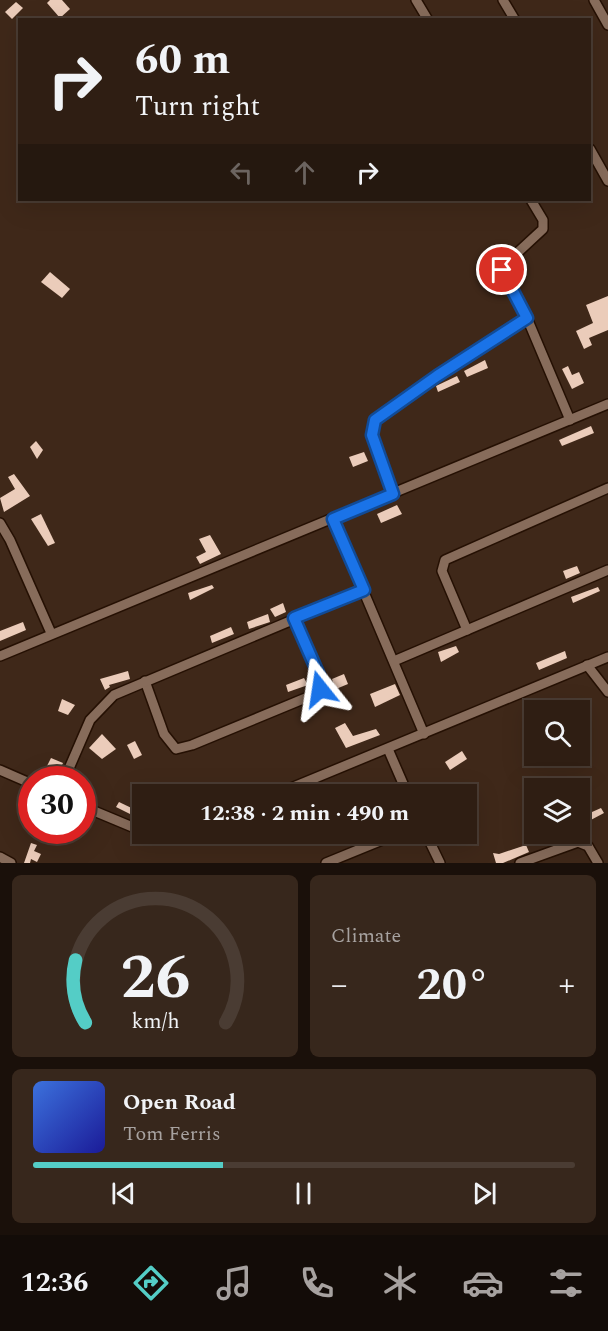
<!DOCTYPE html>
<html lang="en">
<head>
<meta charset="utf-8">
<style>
	:root { --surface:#2f1e13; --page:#37271c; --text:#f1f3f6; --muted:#a7a2a0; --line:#4a3c33; --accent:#54cdc6 }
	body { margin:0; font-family:Spectral,serif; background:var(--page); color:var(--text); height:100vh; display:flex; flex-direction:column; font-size:22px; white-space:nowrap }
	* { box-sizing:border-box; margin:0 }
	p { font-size:20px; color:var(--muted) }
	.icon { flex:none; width:33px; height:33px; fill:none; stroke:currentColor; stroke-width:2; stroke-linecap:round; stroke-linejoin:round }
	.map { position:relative; height:863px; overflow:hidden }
	.panel { display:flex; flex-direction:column; gap:12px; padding:12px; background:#1a100a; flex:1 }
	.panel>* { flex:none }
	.hud { position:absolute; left:18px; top:18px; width:573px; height:183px; border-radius:0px; box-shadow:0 6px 24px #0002,0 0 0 2px var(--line); background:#2f1e13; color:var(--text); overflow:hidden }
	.fabs { position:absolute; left:524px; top:700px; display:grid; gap:12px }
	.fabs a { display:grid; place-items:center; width:66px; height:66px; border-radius:0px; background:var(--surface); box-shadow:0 6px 24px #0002,0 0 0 2px var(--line); font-size:30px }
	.speed { position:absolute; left:18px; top:766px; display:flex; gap:12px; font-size:30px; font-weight:700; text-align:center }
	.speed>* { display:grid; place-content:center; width:78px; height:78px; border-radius:50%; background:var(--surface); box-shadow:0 6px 24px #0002,0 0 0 2px var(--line); line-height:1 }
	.speed .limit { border:9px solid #d22; background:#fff; color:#111 }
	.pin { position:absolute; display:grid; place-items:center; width:51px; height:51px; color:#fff; margin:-26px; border:3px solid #fff; border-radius:50%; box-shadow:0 2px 6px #0007 }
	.me { position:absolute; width:66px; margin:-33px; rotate:345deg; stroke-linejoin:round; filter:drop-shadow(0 0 4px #0008) }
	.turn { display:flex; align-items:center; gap:21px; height:126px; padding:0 18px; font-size:27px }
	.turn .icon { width:78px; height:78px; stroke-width:2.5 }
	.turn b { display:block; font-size:42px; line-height:51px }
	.lanes { display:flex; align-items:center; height:57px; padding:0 18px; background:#0003; justify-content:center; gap:30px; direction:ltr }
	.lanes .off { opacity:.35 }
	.big { font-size:45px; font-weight:700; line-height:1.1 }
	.panel .card { flex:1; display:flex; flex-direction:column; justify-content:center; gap:9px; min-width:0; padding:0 21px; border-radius:9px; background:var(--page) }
	.panel .dial { align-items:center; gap:0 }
	.dial svg { height:156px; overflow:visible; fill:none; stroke:var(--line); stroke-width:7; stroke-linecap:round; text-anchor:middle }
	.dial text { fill:var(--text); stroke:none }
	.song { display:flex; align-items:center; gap:18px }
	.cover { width:72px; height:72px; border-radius:9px; background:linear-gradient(135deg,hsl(220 70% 55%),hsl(240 70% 35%)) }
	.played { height:6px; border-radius:3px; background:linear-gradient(90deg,var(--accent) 35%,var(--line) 35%) }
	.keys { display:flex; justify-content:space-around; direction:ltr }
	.heat { display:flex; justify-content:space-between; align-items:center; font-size:33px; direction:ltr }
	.panel .tiles { flex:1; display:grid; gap:12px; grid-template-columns:1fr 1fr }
	.card:last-child { grid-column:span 2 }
	.trip { position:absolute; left:132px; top:784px; width:345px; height:60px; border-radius:0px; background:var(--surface); box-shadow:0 6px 24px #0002,0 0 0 2px var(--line); font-weight:700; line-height:60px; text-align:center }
	.tab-bar { display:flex; height:96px; justify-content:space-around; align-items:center; background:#130c08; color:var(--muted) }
	.tab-bar .icon { width:42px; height:42px }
	.tab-bar .selected { color:var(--accent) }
	.tab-bar b { font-size:27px; color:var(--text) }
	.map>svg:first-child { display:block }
	.building { fill:#ebccba }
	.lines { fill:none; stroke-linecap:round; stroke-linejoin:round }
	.street-casing { stroke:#251003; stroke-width:12 }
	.street { stroke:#876c5b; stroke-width:9 }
	.route-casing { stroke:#114b97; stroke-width:15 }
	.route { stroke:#1a73e8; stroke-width:10 }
</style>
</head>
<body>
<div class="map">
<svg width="608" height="863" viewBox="0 0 608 863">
	<rect width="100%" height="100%" fill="#3f2819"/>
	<g class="building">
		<polygon points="50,0 62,0 70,9 60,18 47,3"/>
		<polygon points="16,2 23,8 12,19 5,12"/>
		<polygon points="50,272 70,289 62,298 41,282"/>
		<polygon points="608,296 608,330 589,338 592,345 584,349 576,331 593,323 586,305"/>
		<polygon points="485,360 488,368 467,377 464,371"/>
		<polygon points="568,366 572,375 579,372 584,383 572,389 562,369"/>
		<polygon points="457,376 460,382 438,392 436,386"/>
		<polygon points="591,426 594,433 562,446 559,440"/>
		<polygon points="36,441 43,450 37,459 30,447"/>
		<polygon points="364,452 368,461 353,467 349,457"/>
		<polygon points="14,474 30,496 4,512 0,498 15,489 8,477"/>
		<polygon points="397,505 402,514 381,523 377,514"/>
		<polygon points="41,514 55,543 48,546 31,519"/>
		<polygon points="210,535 221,554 200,564 196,557 206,552 199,539"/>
		<polygon points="577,566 580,573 566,579 563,571"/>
		<polygon points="212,585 214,588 190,600 188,593"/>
		<polygon points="598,587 600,591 573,603 571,597"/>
		<polygon points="283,603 286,612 275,617 270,609"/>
		<polygon points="268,614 270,622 249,629 247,622"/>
		<polygon points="23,622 26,630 0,641 0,631"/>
		<polygon points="231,627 234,634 212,643 210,636"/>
		<polygon points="456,646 459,652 441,662 438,652"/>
		<polygon points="565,651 567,658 539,670 536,663"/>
		<polygon points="128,671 130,679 109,685 110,687 105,690 100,679"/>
		<polygon points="344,674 348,684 336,689 332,679"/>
		<polygon points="304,678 308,685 288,692 286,685"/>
		<polygon points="395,684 400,695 375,707 370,694"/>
		<polygon points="62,699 75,705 68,715 58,711"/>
		<polygon points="345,723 353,736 376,729 380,735 346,748 335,728"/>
		<polygon points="102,734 116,749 102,759 89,748"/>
		<polygon points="135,741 142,755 134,759 127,745"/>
		<polygon points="462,751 467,759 450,770 445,762"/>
		<polygon points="51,758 63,763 58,774 46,768"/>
		<polygon points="21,794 32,799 32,808 17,802"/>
		<polygon points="119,802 142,813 142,820 116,807"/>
		<polygon points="590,806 592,812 601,808 604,813 587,822 582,808"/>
		<polygon points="31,843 37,845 34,851 41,854 37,862 31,859 30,863 24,863"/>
		<polygon points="526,845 529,852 503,863 496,863 493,853 499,854"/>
	</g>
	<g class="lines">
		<g class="street-casing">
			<g id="street">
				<polyline points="416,0 428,20"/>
				<polyline points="503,0 515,20"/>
				<polyline points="594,0 608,25"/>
				<polyline points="590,149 608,181"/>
				<polyline points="527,318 502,267 543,229 543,220 531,200"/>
				<polyline points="393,494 372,435 374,420 437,376 527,318 570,420"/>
				<polyline points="333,519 424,734"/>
				<polyline points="0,523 10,540 51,633"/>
				<polyline points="467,630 442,571 445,560 608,488"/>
				<polyline points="0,656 608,404"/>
				<polyline points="394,661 608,570"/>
				<polyline points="587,665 608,692"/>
				<polyline points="145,681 164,734 176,749 192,745 308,697 320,689 322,682 294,618"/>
				<polyline points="388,749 408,795"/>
				<polyline points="0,770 32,784"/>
				<polyline points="64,780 90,720 114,695 364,590"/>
				<polyline points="274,795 608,657"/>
				<polyline points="82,806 142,831"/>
				<polyline points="150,834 161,836 176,834"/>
				<polyline points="426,834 440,863"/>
				<polyline points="0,857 11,863"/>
				<polyline points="326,863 397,834"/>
				<polyline points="520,863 578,842 588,846 598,863"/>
			</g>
		</g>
		<use href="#street" class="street"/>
	</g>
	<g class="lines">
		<g class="route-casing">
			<polyline id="route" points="320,689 322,682 294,618 364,590 333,519 393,494 372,435 375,420 437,376 527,318 502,270"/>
		</g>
		<use href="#route" class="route"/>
	</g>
</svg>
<div class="fabs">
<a><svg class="icon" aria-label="search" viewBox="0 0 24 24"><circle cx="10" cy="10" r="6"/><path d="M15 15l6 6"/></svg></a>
<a><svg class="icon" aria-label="layers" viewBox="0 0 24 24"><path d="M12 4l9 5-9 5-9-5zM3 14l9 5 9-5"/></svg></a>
</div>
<div class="speed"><div class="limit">30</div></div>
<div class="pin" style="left:502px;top:270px;background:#d93025"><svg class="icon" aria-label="arrive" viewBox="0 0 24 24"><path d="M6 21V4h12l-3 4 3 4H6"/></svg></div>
<svg class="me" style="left:320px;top:689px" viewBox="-20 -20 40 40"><path d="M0-17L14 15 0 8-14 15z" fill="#1a73e8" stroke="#fff" stroke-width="4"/></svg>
<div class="trip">12:38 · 2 min · 490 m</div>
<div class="hud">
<div class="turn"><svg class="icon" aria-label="right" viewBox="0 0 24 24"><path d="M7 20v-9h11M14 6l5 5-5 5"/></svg><div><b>60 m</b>Turn right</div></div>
<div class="lanes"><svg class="icon off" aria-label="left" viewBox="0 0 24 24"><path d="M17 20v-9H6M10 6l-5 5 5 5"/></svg><svg class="icon off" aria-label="ahead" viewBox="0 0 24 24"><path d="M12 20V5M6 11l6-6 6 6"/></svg><svg class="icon" aria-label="right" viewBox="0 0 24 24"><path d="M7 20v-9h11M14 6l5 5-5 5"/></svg></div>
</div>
</div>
<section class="panel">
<div class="tiles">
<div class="card dial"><svg viewBox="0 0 100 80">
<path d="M14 69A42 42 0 1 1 86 69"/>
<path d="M14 69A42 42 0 0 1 9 37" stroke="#54cdc6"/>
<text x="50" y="56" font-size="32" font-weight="700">26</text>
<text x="50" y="72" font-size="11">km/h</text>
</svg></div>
<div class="card"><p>Climate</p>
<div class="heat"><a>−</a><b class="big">20°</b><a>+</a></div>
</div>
<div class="card">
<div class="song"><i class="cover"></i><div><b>Open Road</b><p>Tom Ferris</p></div></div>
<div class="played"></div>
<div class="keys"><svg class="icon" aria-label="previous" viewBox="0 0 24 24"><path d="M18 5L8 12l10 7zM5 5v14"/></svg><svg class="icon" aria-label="pause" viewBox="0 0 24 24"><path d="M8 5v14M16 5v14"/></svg><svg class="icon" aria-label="next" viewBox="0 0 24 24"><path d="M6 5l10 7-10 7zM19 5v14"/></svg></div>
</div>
</div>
</section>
<nav class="tab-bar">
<b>12:36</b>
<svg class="icon selected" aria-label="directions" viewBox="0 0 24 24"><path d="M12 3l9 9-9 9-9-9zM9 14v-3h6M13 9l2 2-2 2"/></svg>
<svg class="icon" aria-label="music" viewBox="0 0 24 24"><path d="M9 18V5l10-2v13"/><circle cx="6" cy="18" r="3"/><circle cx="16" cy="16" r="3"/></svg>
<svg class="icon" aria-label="phone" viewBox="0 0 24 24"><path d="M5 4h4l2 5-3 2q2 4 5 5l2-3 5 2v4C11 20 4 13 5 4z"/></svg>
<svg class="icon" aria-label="climate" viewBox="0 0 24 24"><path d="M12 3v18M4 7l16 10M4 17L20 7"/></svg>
<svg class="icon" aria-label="car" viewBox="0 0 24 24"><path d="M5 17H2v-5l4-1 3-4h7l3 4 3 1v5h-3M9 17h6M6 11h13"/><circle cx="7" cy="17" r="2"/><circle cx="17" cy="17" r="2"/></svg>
<svg class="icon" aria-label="filters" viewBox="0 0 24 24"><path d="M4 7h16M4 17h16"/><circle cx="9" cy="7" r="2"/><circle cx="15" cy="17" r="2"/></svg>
</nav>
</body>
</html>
